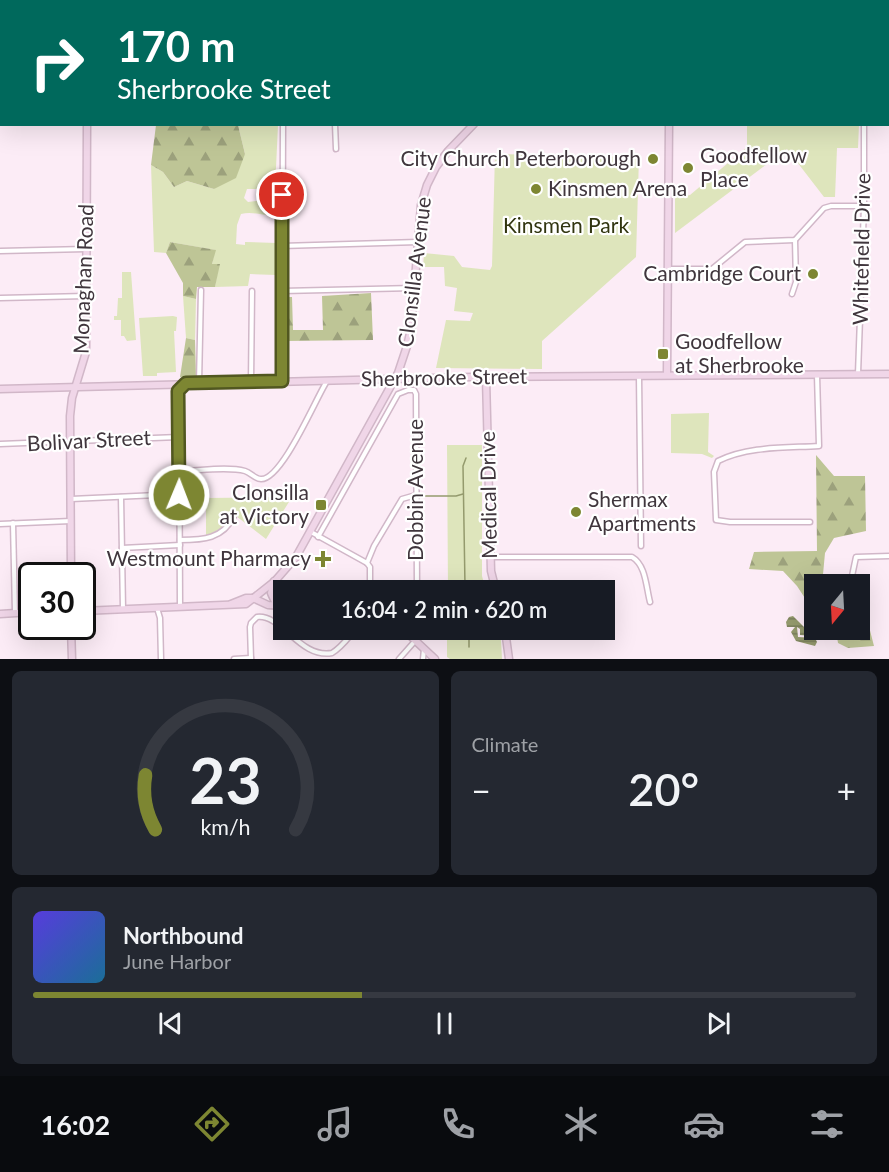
<!DOCTYPE html>
<html lang="en">
<head>
<meta charset="utf-8">
<style>
	:root { --surface:#171b24; --page:#242831; --text:#f1f3f6; --muted:#9ea1a6; --line:#363941; --accent:#7d8632 }
	body { margin:0; font-family:Lato,sans-serif; background:var(--page); color:var(--text); height:100vh; display:flex; flex-direction:column; font-size:22px; white-space:nowrap }
	* { box-sizing:border-box; margin:0 }
	p { font-size:20px; color:var(--muted) }
	.icon { flex:none; width:33px; height:33px; fill:none; stroke:currentColor; stroke-width:2; stroke-linecap:round; stroke-linejoin:round }
	.map { position:relative; height:659px; overflow:hidden }
	.details { display:flex; flex-direction:column; gap:12px; padding:12px; background:#0d0f14; flex:1 }
	.details>* { flex:none }
	.hud { position:absolute; left:0px; top:0px; width:890px; height:126px; box-shadow:0 6px 24px #0002; background:#00695c; color:#fff; overflow:hidden }
	.needle { width:39px; rotate:198deg }
	.tools { position:absolute; left:804px; top:574px; display:grid; gap:12px }
	.tools a { display:grid; place-items:center; width:66px; height:66px; border-radius:0px; background:var(--surface); box-shadow:0 6px 24px #0002; font-size:30px }
	.speed { position:absolute; left:18px; top:562px; display:flex; gap:12px; font-size:30px; font-weight:700; text-align:center }
	.speed>* { display:grid; place-content:center; width:78px; height:78px; border-radius:50%; background:var(--surface); box-shadow:0 6px 24px #0002; line-height:1 }
	.speed .limit { border:3px solid #111; border-radius:9px; background:#fff; color:#111 }
	.pin { position:absolute; display:grid; place-items:center; width:51px; height:51px; color:#fff; margin:-26px; border:3px solid #fff; border-radius:50%; box-shadow:0 2px 6px #0007 }
	.me { position:absolute; width:66px; margin:-33px; rotate:1deg; stroke-linejoin:round; filter:drop-shadow(0 0 4px #0008) }
	.turn { display:flex; align-items:center; gap:21px; height:126px; padding:0 18px; font-size:27px }
	.turn .icon { width:78px; height:78px; stroke-width:2.5 }
	.turn b { display:block; font-size:42px; line-height:51px }
	.big { font-size:45px; font-weight:600; line-height:1.1 }
	.details .card { flex:1; display:flex; flex-direction:column; justify-content:center; gap:9px; min-width:0; padding:0 21px; border-radius:9px; background:var(--page) }
	.details .dial { align-items:center; gap:0 }
	.dial svg { height:156px; overflow:visible; fill:none; stroke:var(--line); stroke-width:7; stroke-linecap:round; text-anchor:middle }
	.dial text { fill:var(--text); stroke:none }
	.song { display:flex; align-items:center; gap:18px }
	.cover { width:72px; height:72px; border-radius:9px; background:linear-gradient(135deg,hsl(250 70% 55%),hsl(200 70% 35%)) }
	.played { height:6px; border-radius:3px; background:linear-gradient(90deg,var(--accent) 40%,var(--line) 40%) }
	.keys { display:flex; justify-content:space-around; direction:ltr }
	.heat { display:flex; justify-content:space-between; align-items:center; font-size:33px; direction:ltr }
	.details .tiles { flex:1; display:grid; gap:12px; grid-template-columns:1fr 1fr }
	.card:last-child { grid-column:span 2 }
	.trip { position:absolute; left:273px; top:580px; width:342px; height:60px; border-radius:0px; background:var(--surface); box-shadow:0 6px 24px #0002; font-weight:600; line-height:60px; text-align:center }
	.tabs { display:flex; height:96px; justify-content:space-around; align-items:center; background:#090b0e; color:var(--muted) }
	.tabs .icon { width:42px; height:42px }
	.tabs .active { color:var(--accent) }
	.tabs b { font-size:27px; color:var(--text) }
	.map>svg:first-child { display:block }
	.green { fill:#dee5bc }
	.forest { fill:url(#forest-firs) }
	.water { fill:url(#water-rules) }
	.lines { fill:none; stroke-linecap:round; stroke-linejoin:round }
	.stream { stroke:#949a6d; stroke-width:1.5 }
	.street-casing { stroke:#d1b7c8; stroke-width:7 }
	.secondary-casing { stroke:#d1b7c8; stroke-width:9 }
	.street { stroke:#fff; stroke-width:4 }
	.secondary { stroke:#f0d6e8; stroke-width:6 }
	.route-casing { stroke:#515720; stroke-width:15 }
	.route { stroke:#7d8632; stroke-width:10 }
	.poi-dot { fill:#7d8632; stroke:#fff; stroke-width:2 }
	.labels { text-anchor:middle; stroke-width:4.5; stroke-linejoin:round; paint-order:stroke }
	.poi-label { font-size:21px; fill:#40363d; stroke:#fff; text-anchor:start }
	.park-label { font-size:21px; fill:#313510; stroke:#fff }
	.street-label { font-size:21px; fill:#40363d; stroke:#fff }
</style>
</head>
<body>
<div class="map">
<svg width="889" height="659" viewBox="0 0 889 659">
	<defs>
		<pattern id="forest-firs" width="22" height="20" patternUnits="userSpaceOnUse" patternTransform="scale(1.5)"><rect width="22" height="20" fill="#bec596"/><path d="M5 1l3.5 6h-7zM16 11l3.5 6h-7z" fill="#9ca17c"/></pattern>
		<pattern id="water-rules" width="6" height="5" patternUnits="userSpaceOnUse" patternTransform="scale(1.5)"><rect width="6" height="5" fill="#949a6d"/><path d="M0 2.5h6" fill="none" stroke="#7a7e5b"/></pattern>
	</defs>
	<rect width="100%" height="100%" fill="#fcecf6"/>
	<g class="green">
		<path d="M 238,125 L 278,125 L 275,189 L 247,189 L 244,198 L 248,202 L 275,199 L 275,215 C 263,216 253,211 241,214 L 237,225 L 236,244 L 245,245 L 245,242 L 276,243 L 276,275 L 250,274 L 248,286 L 215,287 L 219,264 L 212,264 L 215,250 L 170,242 L 166,253 L 154,252 L 151,165 L 163,172 L 174,187 L 187,181 L 214,189 L 245,154 Z"/>
		<polygon points="747,125 859,125 858,148 837,148 835,197 824,197 787,149 675,233 675,197 690,195 747,147"/>
		<polygon points="495,154 639,157 636,257 542,341 542,369 436,368 446,320 470,321 473,313 454,311 457,288 445,286 444,267 423,267 424,253 454,256 462,267 490,270 492,266"/>
		<polygon points="122,272 131,272 136,340 127,341 124,336 121,336 121,320 114,320 114,316 117,316 118,298 122,298"/>
		<polygon points="183,296 196,299 195,340 186,338"/>
		<polygon points="173,316 177,317 176,331 174,331 176,372 157,373 157,376 143,376 139,318"/>
		<polygon points="709,413 708,452 714,456 712,458 702,454 671,453 671,414"/>
		<polygon points="447,445 482,445 482,576 486,591 448,591"/>
		<polygon points="292,497 266,539 232,513 222,528 206,536 206,498"/>
		<polygon points="447,630 498,630 501,640 502,659 450,659 447,657"/>
	</g>
	<g class="forest">
		<polygon points="156,125 238,125 245,154 236,178 214,189 187,181 174,187 163,172 151,165"/>
		<polygon points="170,242 216,250 212,264 220,264 215,287 197,287 196,299 183,296 183,283 166,253"/>
		<polygon points="371,293 373,340 285,341 285,297 292,297 293,330 323,330 322,296"/>
		<polygon points="186,338 195,340 196,376 180,377"/>
		<polygon points="816,455 834,476 865,476 866,531 834,538 825,553 822,585 814,585 814,612 797,586 783,571 749,569 754,552 817,551"/>
		<polygon points="860,611 865,611 874,646 848,648 838,643 836,630 860,630"/>
	</g>
	<polygon class="water" points="793,616 813,636 800,635 800,629 797,627 798,637 815,638 817,642 815,646 796,641 791,632 795,627 787,627 786,622 789,617"/>
	<g class="lines">
		<g class="stream">
			<polyline points="888,23 889,23"/>
			<polyline points="425,496 456,496 463,494"/>
			<polyline points="465,586 463,466 466,458"/>
			<polyline points="469,630 469,647"/>
		</g>
		<g class="street-casing">
			<g id="street">
				<polyline points="14,0 14,2"/>
				<polyline points="285,2 285,0"/>
				<polyline points="466,2 466,0"/>
				<polyline points="529,2 529,0"/>
				<polyline points="0,15 2,15"/>
				<polyline points="888,72 889,71"/>
				<polyline points="335,124 336,149"/>
				<polyline points="281,246 418,242"/>
				<polyline points="0,251 86,249"/>
				<polyline points="667,269 712,269 745,242 795,240 824,208 831,206 864,206"/>
				<polyline points="282,291 414,288"/>
				<polyline points="792,294 796,282 795,240"/>
				<polyline points="0,298 86,296"/>
				<polyline points="858,374 864,206 864,124"/>
				<polyline points="639,376 641,546"/>
				<polyline points="282,381 283,124"/>
				<polyline points="251,382 252,291"/>
				<polyline points="199,383 201,290"/>
				<polyline points="0,444 179,437"/>
				<path d="M 180,471 C 199,471 227,466 245,471 C 251,473 255,479 261,479 C 282,480 316,398 327,381"/>
				<polyline points="121,497 123,609"/>
				<polyline points="71,499 179,494"/>
				<path d="M 810,522 L 730,522 L 716,520 L 714,472 L 718,461 C 748,446 785,448 819,446 L 817,375"/>
				<polyline points="13,523 15,613"/>
				<polyline points="0,524 71,521"/>
				<polyline points="311,532 367,563 370,567 370,591"/>
				<polyline points="318,537 398,394 408,390 414,390 416,394 417,591"/>
				<path d="M 180,540 C 203,540 223,539 234,516"/>
				<polyline points="122,548 180,545"/>
				<path d="M 491,557 L 632,557 C 646,565 646,587 650,602"/>
				<polyline points="367,563 374,546 402,499 416,495"/>
				<polyline points="852,576 856,557 889,556"/>
				<polyline points="180,607 179,391 185,384"/>
				<polyline points="157,608 160,618 161,659"/>
				<polyline points="234,659 251,658"/>
				<path d="M 251,659 L 250,627 L 251,623 L 257,617 C 282,614 300,659 332,653 C 341,648 348,638 355,630"/>
				<polyline points="399,659 415,641"/>
				<polyline points="423,659 424,649"/>
			</g>
		</g>
		<g class="secondary-casing">
			<g id="secondary">
				<polyline points="655,0 657,2"/>
				<polyline points="89,2 89,0"/>
				<polyline points="684,2 687,0"/>
				<polyline points="667,375 669,124"/>
				<polyline points="486,378 491,571 496,591"/>
				<polyline points="0,389 472,377 889,374"/>
				<polyline points="71,576 70,416 72,398 86,352 87,124"/>
				<polyline points="274,581 271,593 277,606"/>
				<polyline points="253,598 268,605 284,606"/>
				<polyline points="231,604 246,598 253,598"/>
				<polyline points="82,611 246,604 275,581 296,557 398,373 407,346 411,329 421,205 427,185 436,167 448,151 474,124"/>
				<polyline points="0,614 32,612"/>
				<polyline points="71,627 72,659"/>
				<polyline points="404,630 435,659"/>
				<polyline points="505,630 509,659"/>
			</g>
		</g>
		<use href="#street" class="street"/>
		<use href="#secondary" class="secondary"/>
	</g>
	<g class="lines">
		<g class="route-casing">
			<polyline id="route" points="179,495 178,391 186,383 282,381 282,195"/>
		</g>
		<use href="#route" class="route"/>
	</g>
	<g class="poi-dot">
		<circle cx="653" cy="159" r="6"/>
		<circle cx="688" cy="168" r="6"/>
		<circle cx="536" cy="189" r="6"/>
		<circle cx="813" cy="274" r="6"/>
		<rect x="657" y="348" width="12" height="12" rx="3"/>
		<rect x="315" y="499" width="12" height="12" rx="3"/>
		<circle cx="576" cy="512" r="6"/>
		<path d="M320 550h6v6h6v6h-6v6h-6v-6h-6v-6h6z"/>
	</g>
	<g class="labels">
		<g class="poi-label">
			<text x="700" y="163">Goodfellow<tspan x="700" dy="24">Place</tspan></text>
			<text x="641" y="166" text-anchor="end">City Church Peterborough</text>
			<text x="548" y="196">Kinsmen Arena</text>
			<text x="801" y="281" text-anchor="end">Cambridge Court</text>
			<text x="675" y="349">Goodfellow<tspan x="675" dy="24">at Sherbrooke</tspan></text>
			<text x="309" y="500" text-anchor="end">Clonsilla<tspan x="309" dy="24">at Victory</tspan></text>
			<text x="588" y="507">Shermax<tspan x="588" dy="24">Apartments</tspan></text>
			<text x="311" y="566" text-anchor="end">Westmount Pharmacy</text>
		</g>
		<g class="park-label">
			<text x="566" y="233">Kinsmen Park</text>
		</g>
		<g class="street-label">
			<text transform="translate(862 249) rotate(-89)" y="7">Whitefield Drive</text>
			<text transform="translate(415 272) rotate(-83)" y="7">Clonsilla Avenue</text>
			<text transform="translate(84 279) rotate(-88)" y="7">Monaghan Road</text>
			<text transform="translate(444 378) rotate(-1)" y="7">Sherbrooke Street</text>
			<text transform="translate(89 441) rotate(-3)" y="7">Bolivar Street</text>
			<text transform="translate(416 490) rotate(-90)" y="7">Dobbin Avenue</text>
			<text transform="translate(489 495) rotate(-91)" y="7">Medical Drive</text>
		</g>
	</g>
</svg>
<div class="tools">
<a><svg class="needle" viewBox="-14 -14 28 28"><path d="M0-13l5 13h-10z" fill="#e53935"/><path d="M0 13l5-13h-10z" fill="#9ea1a6"/></svg></a>
</div>
<div class="speed"><div class="limit">30</div></div>
<div class="pin" style="left:282px;top:195px;background:#d93025"><svg class="icon" aria-label="arrive" viewBox="0 0 24 24"><path d="M6 21V4h12l-3 4 3 4H6"/></svg></div>
<svg class="me" style="left:179px;top:495px" viewBox="-20 -20 40 40"><circle r="17" fill="#7d8632" stroke="#fff" stroke-width="3"/><path d="M0-11L8 9 0 5-8 9z" fill="#fff"/></svg>
<div class="trip">16:04 · 2 min · 620 m</div>
<div class="hud">
<div class="turn"><svg class="icon" aria-label="right" viewBox="0 0 24 24"><path d="M7 20v-9h11M14 6l5 5-5 5"/></svg><div><b>170 m</b>Sherbrooke Street</div></div>
</div>
</div>
<section class="details">
<div class="tiles">
<div class="card dial"><svg viewBox="0 0 100 80">
<path d="M14 69A42 42 0 1 1 86 69"/>
<path d="M14 69A42 42 0 0 1 9 41" stroke="#7d8632"/>
<text x="50" y="56" font-size="32" font-weight="700">23</text>
<text x="50" y="72" font-size="11">km/h</text>
</svg></div>
<div class="card"><p>Climate</p>
<div class="heat"><a>−</a><b class="big">20°</b><a>+</a></div>
</div>
<div class="card">
<div class="song"><i class="cover"></i><div><b>Northbound</b><p>June Harbor</p></div></div>
<div class="played"></div>
<div class="keys"><svg class="icon" aria-label="previous" viewBox="0 0 24 24"><path d="M18 5L8 12l10 7zM5 5v14"/></svg><svg class="icon" aria-label="pause" viewBox="0 0 24 24"><path d="M8 5v14M16 5v14"/></svg><svg class="icon" aria-label="next" viewBox="0 0 24 24"><path d="M6 5l10 7-10 7zM19 5v14"/></svg></div>
</div>
</div>
</section>
<nav class="tabs">
<b>16:02</b>
<svg class="icon active" aria-label="directions" viewBox="0 0 24 24"><path d="M12 3l9 9-9 9-9-9zM9 14v-3h6M13 9l2 2-2 2"/></svg>
<svg class="icon" aria-label="music" viewBox="0 0 24 24"><path d="M9 18V5l10-2v13"/><circle cx="6" cy="18" r="3"/><circle cx="16" cy="16" r="3"/></svg>
<svg class="icon" aria-label="phone" viewBox="0 0 24 24"><path d="M5 4h4l2 5-3 2q2 4 5 5l2-3 5 2v4C11 20 4 13 5 4z"/></svg>
<svg class="icon" aria-label="climate" viewBox="0 0 24 24"><path d="M12 3v18M4 7l16 10M4 17L20 7"/></svg>
<svg class="icon" aria-label="car" viewBox="0 0 24 24"><path d="M5 17H2v-5l4-1 3-4h7l3 4 3 1v5h-3M9 17h6M6 11h13"/><circle cx="7" cy="17" r="2"/><circle cx="17" cy="17" r="2"/></svg>
<svg class="icon" aria-label="filters" viewBox="0 0 24 24"><path d="M4 7h16M4 17h16"/><circle cx="9" cy="7" r="2"/><circle cx="15" cy="17" r="2"/></svg>
</nav>
</body>
</html>
